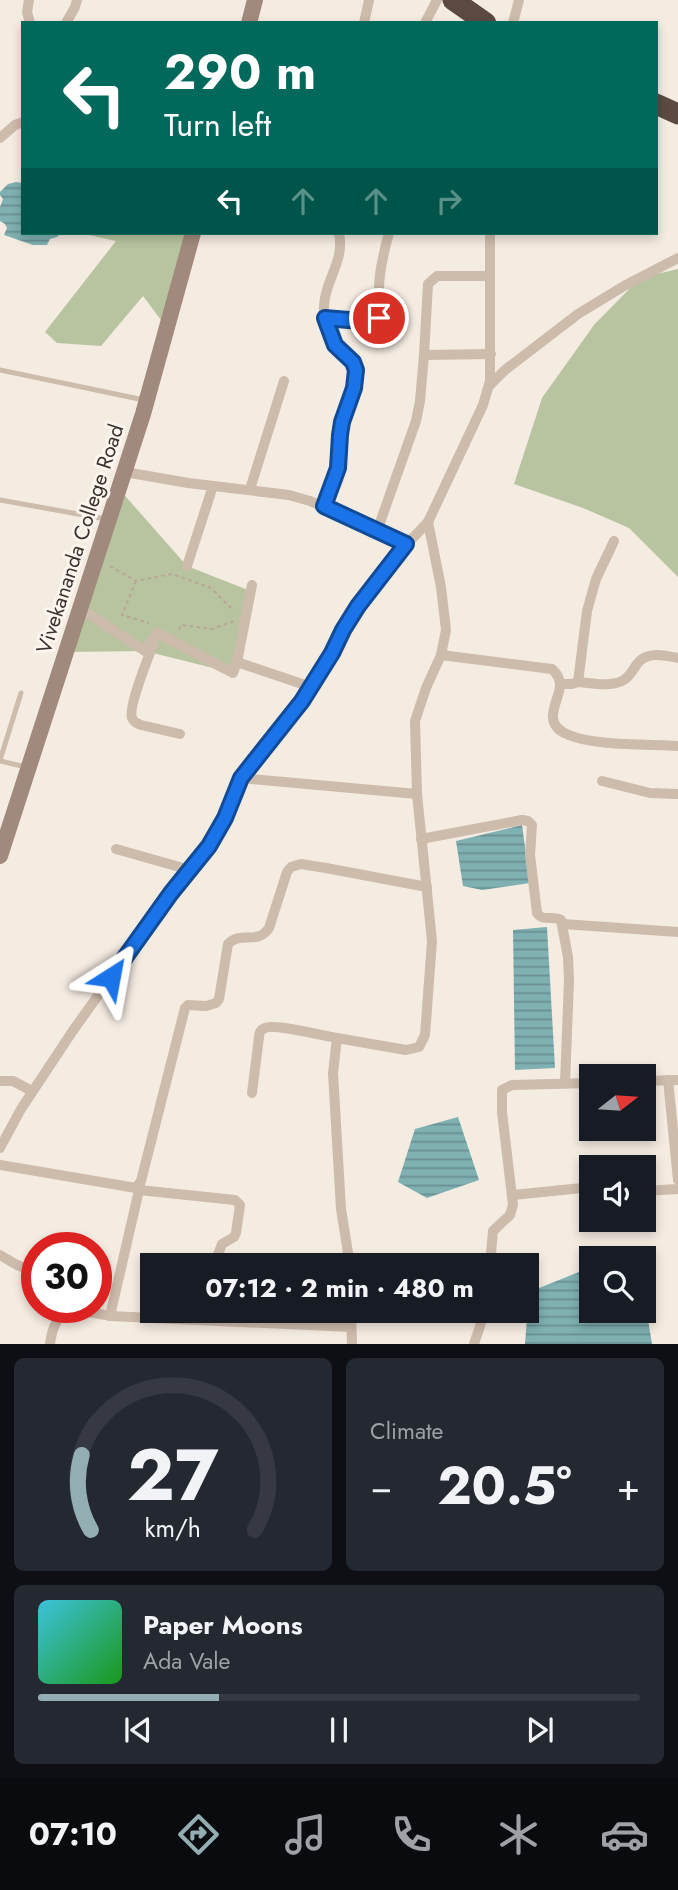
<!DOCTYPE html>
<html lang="en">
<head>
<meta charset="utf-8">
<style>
	:root { --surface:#171b24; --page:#242831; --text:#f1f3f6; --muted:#9ea1a6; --line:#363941; --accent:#92aeb2 }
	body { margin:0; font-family:Jost,sans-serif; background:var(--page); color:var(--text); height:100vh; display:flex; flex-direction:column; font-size:26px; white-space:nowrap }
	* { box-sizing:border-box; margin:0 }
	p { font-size:23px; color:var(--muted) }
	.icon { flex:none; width:38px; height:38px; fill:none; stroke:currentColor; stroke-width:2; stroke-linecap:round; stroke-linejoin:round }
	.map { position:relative; height:1344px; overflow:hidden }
	.panel { display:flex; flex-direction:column; gap:14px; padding:14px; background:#0d0f14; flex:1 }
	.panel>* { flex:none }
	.guide { position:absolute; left:21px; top:21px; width:637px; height:214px; border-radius:0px; box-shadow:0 4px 10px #0003; background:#00695c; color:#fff; overflow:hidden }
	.needle { width:46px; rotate:73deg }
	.tools { position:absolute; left:579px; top:1064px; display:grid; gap:14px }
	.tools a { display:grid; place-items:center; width:77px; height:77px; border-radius:0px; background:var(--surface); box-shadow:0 4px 10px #0003; font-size:35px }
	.speed { position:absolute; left:21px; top:1232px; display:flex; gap:14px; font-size:35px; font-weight:700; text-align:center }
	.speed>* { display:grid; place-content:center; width:91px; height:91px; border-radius:50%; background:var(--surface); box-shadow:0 4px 10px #0003; line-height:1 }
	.speed .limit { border:10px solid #d22; background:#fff; color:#111 }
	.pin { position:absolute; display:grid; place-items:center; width:60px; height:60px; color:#fff; margin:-30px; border:4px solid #fff; border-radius:50%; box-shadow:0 2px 7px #0007 }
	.me { position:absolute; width:77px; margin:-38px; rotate:34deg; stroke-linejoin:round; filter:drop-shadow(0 0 5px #0008) }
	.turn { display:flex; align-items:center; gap:24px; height:147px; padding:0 28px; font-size:32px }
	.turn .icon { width:91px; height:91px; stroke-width:2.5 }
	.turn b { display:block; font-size:49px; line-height:60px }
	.lanes { display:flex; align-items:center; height:66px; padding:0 28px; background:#0003; justify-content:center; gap:35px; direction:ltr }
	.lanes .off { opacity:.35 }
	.big { font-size:52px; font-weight:700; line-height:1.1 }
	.panel .widget { flex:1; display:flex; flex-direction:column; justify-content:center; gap:10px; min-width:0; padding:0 24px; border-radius:10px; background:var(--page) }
	.panel .dial { align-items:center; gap:0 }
	.dial svg { height:182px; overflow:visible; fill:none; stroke:var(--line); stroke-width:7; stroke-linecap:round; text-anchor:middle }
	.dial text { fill:var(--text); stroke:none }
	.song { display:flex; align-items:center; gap:21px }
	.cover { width:84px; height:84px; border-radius:10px; background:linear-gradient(135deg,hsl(190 70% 55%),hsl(120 70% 35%)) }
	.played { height:7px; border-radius:4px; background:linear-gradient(90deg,var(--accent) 30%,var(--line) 30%) }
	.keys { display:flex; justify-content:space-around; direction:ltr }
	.heat { display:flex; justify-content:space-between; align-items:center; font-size:38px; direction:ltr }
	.panel .tiles { flex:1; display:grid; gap:14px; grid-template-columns:1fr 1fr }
	.widget:last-child { grid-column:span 2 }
	.trip { position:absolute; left:140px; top:1253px; width:399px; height:70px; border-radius:0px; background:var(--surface); box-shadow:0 4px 10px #0003; font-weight:700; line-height:70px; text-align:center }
	.dock { display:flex; height:112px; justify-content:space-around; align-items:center; background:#090b0e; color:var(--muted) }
	.dock .icon { width:49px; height:49px }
	.dock .selected { color:var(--accent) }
	.dock b { font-size:32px; color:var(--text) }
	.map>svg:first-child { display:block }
	.green { fill:#b8c4a0 }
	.water { fill:url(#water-rules) }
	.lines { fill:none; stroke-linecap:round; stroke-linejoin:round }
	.path { stroke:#b9a596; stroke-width:2; stroke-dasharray:3.5 3.5; stroke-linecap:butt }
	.lane { stroke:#cdbbac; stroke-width:5 }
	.street { stroke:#cdbbac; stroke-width:10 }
	.secondary { stroke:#a18a7d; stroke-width:16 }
	.highway { stroke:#5c4a42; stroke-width:21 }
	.route-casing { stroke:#114b97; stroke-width:18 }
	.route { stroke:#1a73e8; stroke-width:12 }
	.labels { text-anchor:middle; stroke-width:6; stroke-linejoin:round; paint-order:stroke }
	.street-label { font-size:21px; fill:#3b302b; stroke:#fbf5ee }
</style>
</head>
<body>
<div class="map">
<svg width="678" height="1344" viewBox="0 0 678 1344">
	<defs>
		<pattern id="water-rules" width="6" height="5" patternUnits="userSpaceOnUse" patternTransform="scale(1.75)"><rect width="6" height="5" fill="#7fb0b2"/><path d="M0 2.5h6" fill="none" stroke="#699091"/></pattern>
	</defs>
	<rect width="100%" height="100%" fill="#f4ebe1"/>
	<g class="green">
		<polygon points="80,233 191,233 167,328 143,296 101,346 57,343 45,332 116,241"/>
		<polygon points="678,269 678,577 629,528 583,508 514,484 542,398 594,325 640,278"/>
		<polygon points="119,489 187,566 248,590 233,673 145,651 65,652"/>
	</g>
	<g class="water">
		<polygon points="16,182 23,183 23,233 61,233 57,237 50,239 47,245 33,245 4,235 7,228 5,224 0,221 0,207 3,199 0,195 0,192 8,184"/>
		<polygon points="522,825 530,883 482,890 463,886 456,841"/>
		<polygon points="547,927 555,1068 515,1070 513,930"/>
		<polygon points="458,1117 479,1180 427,1198 398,1182 415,1129"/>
		<polygon points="589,1268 591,1268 592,1311 644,1311 644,1295 652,1344 525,1344 529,1292"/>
	</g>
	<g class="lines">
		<g class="path">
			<polyline points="110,566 136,581 172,574 211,588 234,611"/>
			<polyline points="136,581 122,615 149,623"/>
			<polyline points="179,630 181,625 212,629 234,621"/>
		</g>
		<g class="lane">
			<polyline points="0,370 144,400"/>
			<polyline points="0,500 106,519"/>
			<polyline points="0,760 21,693"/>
			<polyline points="0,761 26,767"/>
		</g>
		<g class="street">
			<polyline points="29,0 27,12 30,23"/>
			<polyline points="66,23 75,7 77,0"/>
			<polyline points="364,23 369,0"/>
			<polyline points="425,23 437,0"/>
			<polyline points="513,23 519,0"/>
			<polyline points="0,138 15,125 23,122"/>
			<path d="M 325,318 L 372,322 L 379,318 C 381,308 379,299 379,289 C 379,270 384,251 389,233"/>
			<polyline points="424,355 491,354"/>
			<polyline points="490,385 505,370 578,314 624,286 678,258"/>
			<polyline points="125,472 188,483 289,495 310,501 406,544"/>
			<polyline points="250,489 284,381"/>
			<path d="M 324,506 C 329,493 336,479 338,466 C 341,451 338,437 342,423 C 347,405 361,385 354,366 C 352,358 345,356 340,351 C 330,341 323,319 324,306 C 325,279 345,262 339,233"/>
			<polyline points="377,531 416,421 420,401 424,355 428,284 437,276 490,276"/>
			<polyline points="187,566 213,486"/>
			<polyline points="81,609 145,651 157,633 233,673 237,662 311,687"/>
			<path d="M 153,645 C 148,658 128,708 132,718 C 134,723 137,723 141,725 L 180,734"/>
			<path d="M 441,655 L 552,669 C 569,685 554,697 553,715 C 552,725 560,732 569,735 C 594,746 649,744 678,746"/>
			<polyline points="237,662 252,585"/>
			<path d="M 578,682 C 592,683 609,687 622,681 C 630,677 632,671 637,664 C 646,651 664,655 678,658"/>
			<polyline points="560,684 572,684 578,682 587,611 596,579 614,541"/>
			<polyline points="241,778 417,794"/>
			<polyline points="602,781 650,793 678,794"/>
			<path d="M 421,839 L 522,820 L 528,821 L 532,825 L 530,855 L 537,913 C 543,922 553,915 561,920 L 568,957 L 569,981 L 565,1083"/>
			<polyline points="116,849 190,870"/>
			<polyline points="563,924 678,932"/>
			<polyline points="668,1080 678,1180"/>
			<polyline points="0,1081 13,1081 32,1091"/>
			<polyline points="644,1081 678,1080"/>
			<path d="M 252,1093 L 259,1037 C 260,1032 259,1031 265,1028 C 273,1023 324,1036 337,1038"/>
			<polyline points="0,1148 21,1109 72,1032 171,893 197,862 216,834 225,818 241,778 302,701 332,653 343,630 358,606 389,563 428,522 483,405 490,381 490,233"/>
			<path d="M 0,1165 L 136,1188 L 141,1181 L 185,1008 L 188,1005 L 206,1006 L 216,1003 L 219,999 L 228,944 C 241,930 257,946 269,928 L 287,872 L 291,867 L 301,864 L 326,868 L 427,887"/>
			<polyline points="139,1190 235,1200 240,1205 236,1233 234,1237 222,1244 214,1265"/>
			<polyline points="644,1191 678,1189"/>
			<polyline points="513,1195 592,1187"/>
			<polyline points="0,1255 17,1265 37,1273"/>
			<polyline points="350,1265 341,1209 333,1073 337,1038 406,1050 419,1047 425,1035 432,941 417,794 415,721 426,688 441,655 446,630 441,587 428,522"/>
			<polyline points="490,1265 493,1231 510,1215 513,1205 502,1112 502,1090 512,1085 592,1083"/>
			<polyline points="351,1311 352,1344"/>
			<polyline points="110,1316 140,1186"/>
			<path d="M 50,1344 C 55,1302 78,1310 110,1316 L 351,1327"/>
			<polyline points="474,1344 485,1311"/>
		</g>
		<g class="secondary">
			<polyline points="249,23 255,0"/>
			<polyline points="0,856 143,414 193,233"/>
		</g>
		<g class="highway">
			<polyline points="453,0 486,23"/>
			<polyline points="656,104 678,114"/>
		</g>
	</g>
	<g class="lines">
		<g class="route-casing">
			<polyline id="route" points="111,977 171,893 209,846 225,818 241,778 302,701 332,653 343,630 358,606 406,544 324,506 338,468 340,435 342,422 354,388 356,370 353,362 335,345 325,318 372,322 376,321 379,318"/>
		</g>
		<use href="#route" class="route"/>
	</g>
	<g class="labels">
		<g class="street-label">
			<text transform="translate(80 539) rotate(-72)" y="7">Vivekananda College Road</text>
		</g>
	</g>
</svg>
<div class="tools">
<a><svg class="needle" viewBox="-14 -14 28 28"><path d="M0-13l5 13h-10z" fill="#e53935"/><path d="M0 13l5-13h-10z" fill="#9ea1a6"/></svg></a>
<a><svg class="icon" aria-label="sound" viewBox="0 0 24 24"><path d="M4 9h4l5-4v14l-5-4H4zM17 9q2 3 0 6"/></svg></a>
<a><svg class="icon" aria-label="search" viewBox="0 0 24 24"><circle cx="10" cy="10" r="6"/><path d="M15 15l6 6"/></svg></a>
</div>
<div class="speed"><div class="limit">30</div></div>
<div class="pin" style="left:379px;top:318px;background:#d93025"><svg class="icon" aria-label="arrive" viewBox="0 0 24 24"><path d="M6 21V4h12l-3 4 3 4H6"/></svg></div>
<svg class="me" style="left:111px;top:977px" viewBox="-20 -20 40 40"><path d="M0-17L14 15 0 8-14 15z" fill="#1a73e8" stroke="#fff" stroke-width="4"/></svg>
<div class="trip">07:12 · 2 min · 480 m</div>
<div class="guide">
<div class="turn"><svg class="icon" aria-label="left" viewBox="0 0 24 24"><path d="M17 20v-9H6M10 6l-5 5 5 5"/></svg><div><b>290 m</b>Turn left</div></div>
<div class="lanes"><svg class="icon" aria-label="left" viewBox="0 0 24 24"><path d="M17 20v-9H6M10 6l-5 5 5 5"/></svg><svg class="icon off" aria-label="ahead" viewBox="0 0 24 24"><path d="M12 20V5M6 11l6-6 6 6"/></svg><svg class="icon off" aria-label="ahead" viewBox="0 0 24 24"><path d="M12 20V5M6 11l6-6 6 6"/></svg><svg class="icon off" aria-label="right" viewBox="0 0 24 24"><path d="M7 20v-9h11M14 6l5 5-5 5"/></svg></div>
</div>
</div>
<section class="panel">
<div class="tiles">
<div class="widget dial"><svg viewBox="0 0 100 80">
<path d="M14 69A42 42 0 1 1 86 69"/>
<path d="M14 69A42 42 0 0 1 10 36" stroke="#92aeb2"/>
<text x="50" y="56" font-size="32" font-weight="700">27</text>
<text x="50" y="72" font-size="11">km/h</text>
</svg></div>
<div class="widget"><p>Climate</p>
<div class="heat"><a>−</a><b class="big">20.5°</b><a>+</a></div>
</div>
<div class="widget">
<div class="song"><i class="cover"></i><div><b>Paper Moons</b><p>Ada Vale</p></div></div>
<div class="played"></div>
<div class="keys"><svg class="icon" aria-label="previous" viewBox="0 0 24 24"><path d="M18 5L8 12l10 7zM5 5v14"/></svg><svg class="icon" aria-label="pause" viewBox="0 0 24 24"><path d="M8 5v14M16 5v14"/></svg><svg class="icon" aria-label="next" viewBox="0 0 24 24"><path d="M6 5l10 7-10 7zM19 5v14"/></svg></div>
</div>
</div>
</section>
<nav class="dock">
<b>07:10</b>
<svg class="icon selected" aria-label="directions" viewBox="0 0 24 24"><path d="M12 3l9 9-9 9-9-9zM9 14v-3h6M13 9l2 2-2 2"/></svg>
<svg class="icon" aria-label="music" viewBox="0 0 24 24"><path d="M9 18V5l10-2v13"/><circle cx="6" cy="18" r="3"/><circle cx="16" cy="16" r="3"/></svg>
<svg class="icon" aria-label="phone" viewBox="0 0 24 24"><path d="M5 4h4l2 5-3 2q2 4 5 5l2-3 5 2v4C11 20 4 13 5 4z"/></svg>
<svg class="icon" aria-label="climate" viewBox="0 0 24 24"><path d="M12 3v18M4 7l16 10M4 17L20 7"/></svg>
<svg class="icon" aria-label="car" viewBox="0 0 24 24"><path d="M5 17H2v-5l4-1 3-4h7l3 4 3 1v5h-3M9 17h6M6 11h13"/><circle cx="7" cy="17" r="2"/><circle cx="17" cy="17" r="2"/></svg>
</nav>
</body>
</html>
